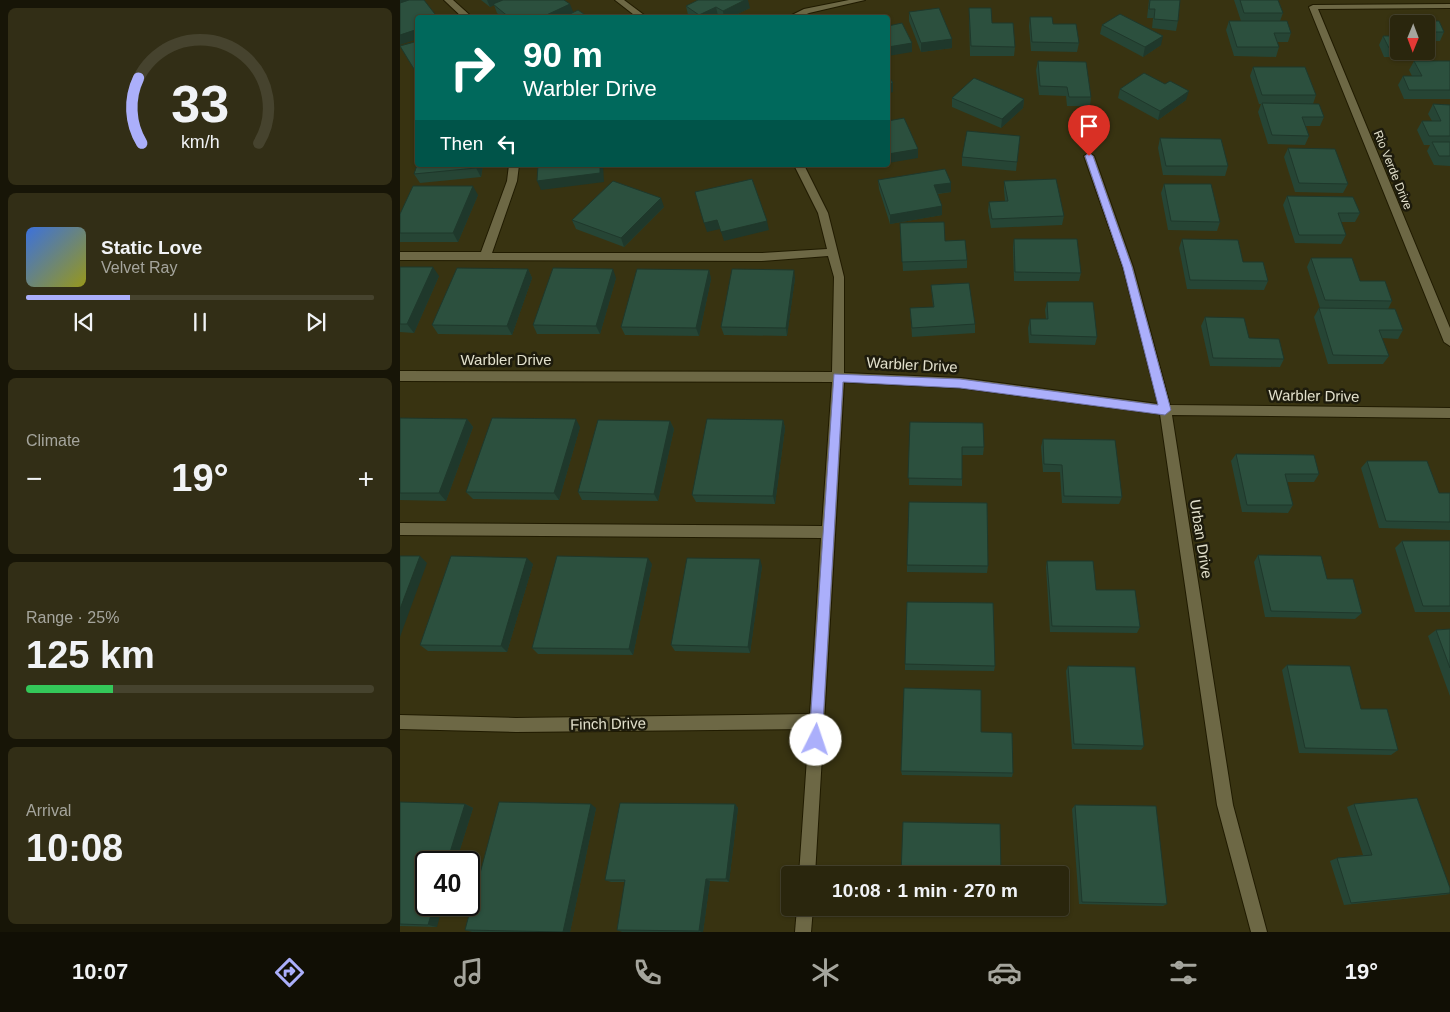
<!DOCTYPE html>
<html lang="en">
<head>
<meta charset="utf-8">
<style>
	:root { --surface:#2a260d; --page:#322e16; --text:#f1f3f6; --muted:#a5a59d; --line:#46432e; --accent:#abaffb }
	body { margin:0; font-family:Helvetica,sans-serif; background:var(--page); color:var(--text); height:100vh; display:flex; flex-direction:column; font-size:19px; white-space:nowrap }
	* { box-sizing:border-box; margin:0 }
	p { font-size:16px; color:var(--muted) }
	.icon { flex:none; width:28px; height:28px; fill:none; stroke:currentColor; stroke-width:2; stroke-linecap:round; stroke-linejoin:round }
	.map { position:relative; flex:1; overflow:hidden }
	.side { display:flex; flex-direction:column; gap:8px; padding:8px; background:#171507; width:400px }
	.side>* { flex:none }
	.banner { position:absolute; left:15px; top:15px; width:475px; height:152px; border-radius:5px; box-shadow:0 1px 4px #0004,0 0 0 1px var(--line); background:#00695c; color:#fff; overflow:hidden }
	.needle { width:32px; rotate:181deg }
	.tools { position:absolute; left:990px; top:15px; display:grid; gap:10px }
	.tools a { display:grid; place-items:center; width:45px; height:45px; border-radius:5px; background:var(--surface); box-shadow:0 1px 4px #0004,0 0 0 1px var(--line); font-size:25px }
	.speed { position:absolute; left:15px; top:851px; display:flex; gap:10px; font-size:25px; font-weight:700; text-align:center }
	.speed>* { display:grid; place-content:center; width:65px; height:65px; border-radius:50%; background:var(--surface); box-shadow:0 1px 4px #0004,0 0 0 1px var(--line); line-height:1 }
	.speed .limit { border:2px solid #111; border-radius:8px; background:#fff; color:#111 }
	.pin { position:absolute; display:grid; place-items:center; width:42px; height:42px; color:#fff; margin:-51px -21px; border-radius:50% 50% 50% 0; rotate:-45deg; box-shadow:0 0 5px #0007 }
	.pin .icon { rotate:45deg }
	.me { position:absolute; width:55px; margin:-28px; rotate:4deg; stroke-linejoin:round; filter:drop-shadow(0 0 4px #0008) }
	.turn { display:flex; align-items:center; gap:18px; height:105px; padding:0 25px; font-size:22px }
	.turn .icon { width:65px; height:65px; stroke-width:2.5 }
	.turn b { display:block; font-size:35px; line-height:42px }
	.then { display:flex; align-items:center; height:48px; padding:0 25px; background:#0003; gap:10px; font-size:19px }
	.big { font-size:38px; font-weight:600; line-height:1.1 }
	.side .tile { flex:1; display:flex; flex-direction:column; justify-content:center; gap:8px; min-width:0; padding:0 18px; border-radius:8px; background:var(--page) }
	.side .dial { align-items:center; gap:0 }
	.dial svg { height:130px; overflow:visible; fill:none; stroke:var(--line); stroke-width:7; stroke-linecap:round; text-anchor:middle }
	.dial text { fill:var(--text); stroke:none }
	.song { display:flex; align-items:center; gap:15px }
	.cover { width:60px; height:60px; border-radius:8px; background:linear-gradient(135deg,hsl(220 70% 55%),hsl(60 70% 35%)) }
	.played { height:5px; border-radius:2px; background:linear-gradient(90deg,var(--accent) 30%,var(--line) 30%) }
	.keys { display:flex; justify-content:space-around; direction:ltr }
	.heat { display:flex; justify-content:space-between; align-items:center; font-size:28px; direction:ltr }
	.charge { height:8px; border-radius:4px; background:linear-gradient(90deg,#34c759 25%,var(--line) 0) }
	.trip { position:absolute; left:381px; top:866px; width:288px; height:50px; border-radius:5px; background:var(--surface); box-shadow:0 1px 4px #0004,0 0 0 1px var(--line); font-weight:600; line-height:50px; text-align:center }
	.tabs { display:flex; height:80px; justify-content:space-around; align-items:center; background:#110f05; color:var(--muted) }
	.tabs .icon { width:35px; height:35px }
	.tabs .active { color:var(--accent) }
	.tabs b { font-size:22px; color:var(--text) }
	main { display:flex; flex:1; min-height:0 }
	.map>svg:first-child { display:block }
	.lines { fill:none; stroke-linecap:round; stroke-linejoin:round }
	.minor-casing { stroke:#201b00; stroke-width:2 }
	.minor { fill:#6d6845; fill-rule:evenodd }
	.wall { fill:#264535; fill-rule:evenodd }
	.shaded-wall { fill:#1f382b }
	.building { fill:#2c503e; stroke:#1f382b }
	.route { fill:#abaffb; stroke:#6f72a3 }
	.labels { text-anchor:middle; stroke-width:5; stroke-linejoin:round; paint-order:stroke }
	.far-street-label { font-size:12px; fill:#e2e0cc; stroke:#1d1b0c }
	.street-label { font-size:15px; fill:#e2e0cc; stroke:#1d1b0c }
</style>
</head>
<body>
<main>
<section class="side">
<div class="tile dial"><svg viewBox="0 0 100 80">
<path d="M14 69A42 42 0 1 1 86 69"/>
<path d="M14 69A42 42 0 0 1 12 29" stroke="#abaffb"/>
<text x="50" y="56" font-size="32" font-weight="700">33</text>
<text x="50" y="72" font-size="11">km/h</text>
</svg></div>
<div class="tile">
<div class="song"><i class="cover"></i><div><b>Static Love</b><p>Velvet Ray</p></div></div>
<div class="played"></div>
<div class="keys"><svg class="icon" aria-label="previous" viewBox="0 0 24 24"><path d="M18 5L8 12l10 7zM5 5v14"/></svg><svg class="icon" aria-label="pause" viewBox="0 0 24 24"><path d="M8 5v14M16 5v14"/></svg><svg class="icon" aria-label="next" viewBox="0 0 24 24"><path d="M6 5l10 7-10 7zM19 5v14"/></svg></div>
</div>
<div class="tile"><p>Climate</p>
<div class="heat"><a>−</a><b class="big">19°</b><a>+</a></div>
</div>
<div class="tile"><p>Range · 25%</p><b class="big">125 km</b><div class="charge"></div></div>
<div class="tile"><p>Arrival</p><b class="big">10:08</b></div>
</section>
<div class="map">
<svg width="1050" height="932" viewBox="0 0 1050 932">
	<rect width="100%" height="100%" fill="#383311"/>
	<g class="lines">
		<g class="minor-casing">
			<g id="minor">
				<polygon points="44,0 53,0 73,18 63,18"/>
				<polygon points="215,0 224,0 248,18 238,18"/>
				<polygon points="449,0 465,0 409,13 398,18 386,18 404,9"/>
				<polygon points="1050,4 1050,8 918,9 1050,328 1050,346 1044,342 909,7 913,5"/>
				<polygon points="689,153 694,156 733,267 770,405 1050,408 1050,418 772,415 833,805 867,932 851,932 817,805 760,414 561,388 444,382 415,875 399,875 409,729 116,732 0,729 0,715 116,718 410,714 421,538 0,535 0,523 422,526 432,382 0,381 0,371 432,372 434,277 428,256 362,261 0,260 0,252 81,252 107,181 109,165 119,165 117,181 92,253 362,253 427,249 418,213 394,165 404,165 428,213 444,277 444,373 561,378 758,404 723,267 684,156"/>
				<polygon points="397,908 413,908 411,932 395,932"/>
			</g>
		</g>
		<use href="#minor" class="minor"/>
	</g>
	<g class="wall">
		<polygon points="81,0 164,0 173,12 190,18 102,18 97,13 94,5 90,7"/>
		<polygon points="749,0 780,0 778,21 776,31 752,28 753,18 747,18"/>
		<polygon points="834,0 878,0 883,13 880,21 891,33 888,42 877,42 879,47 876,57 834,56 826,30 829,21 841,21"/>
		<polygon points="286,6 350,8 329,18 321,18 318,16 315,18 292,18 288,15"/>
		<polygon points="569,8 592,23 615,47 614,56 570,56 569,17"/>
		<polygon points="509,12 552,48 521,52 509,21"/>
		<polygon points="630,17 653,24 679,43 677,52 631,51 629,26"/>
		<path d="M 993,21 L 1039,21 L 1044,32 L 1040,41 L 1032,41 L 1035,48 L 1031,57 L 984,57 L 979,45 L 983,36 L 992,36 L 989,30 ZM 999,24 L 1026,24 L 1026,51 L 999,51 Z"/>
		<polygon points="702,25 761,45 743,57 700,34"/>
		<polygon points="638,61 691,97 690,106 667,106 666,96 639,95 636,70"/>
		<polygon points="1014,61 1050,61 1050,99 1004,99 998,85 1003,76 1012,76 1009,70"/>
		<polygon points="853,67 916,95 913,104 924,117 920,126 906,126 909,136 905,145 868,144 858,112 861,104 859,104 850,76"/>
		<polygon points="720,89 786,100 758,120 718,98"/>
		<polygon points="552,98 624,99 623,108 601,128 552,107"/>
		<polygon points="1033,104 1050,105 1050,166 1034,165 1027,151 1030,145 1024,145 1017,130 1022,121 1032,121 1028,114"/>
		<polygon points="620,136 616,171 562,166 562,157"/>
		<polygon points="760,138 828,166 825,176 763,175 758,148"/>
		<polygon points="888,148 948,184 943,193 895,192 884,157"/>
		<polygon points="83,165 81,177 20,183 14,174"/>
		<polygon points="478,180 551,183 551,192 538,194 542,215 490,224 479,189"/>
		<polygon points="604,181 664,216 662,225 591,228 588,211 589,202 605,201 604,190"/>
		<polygon points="764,184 820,222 817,231 768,230 761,193"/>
		<polygon points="78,195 58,242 0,242 0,214"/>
		<polygon points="887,196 960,213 955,222 941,222 946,235 941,244 895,243 883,205"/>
		<polygon points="264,207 224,247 176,229 172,220"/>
		<polygon points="500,223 545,241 567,260 567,268 503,271"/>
		<polygon points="614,239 681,273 679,281 614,281 613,247"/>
		<polygon points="782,239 843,262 868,281 864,290 787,289 779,248"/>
		<polygon points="911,258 960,281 992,301 988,309 1003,330 998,339 982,338 989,356 983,364 928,364 914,317 919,308 920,308 907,267"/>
		<polygon points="0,267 39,276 14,333 0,332"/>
		<polygon points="128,269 132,278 112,335 38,334 32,325"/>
		<polygon points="309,270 311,279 299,336 225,335 221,327"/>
		<polygon points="216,278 200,334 137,334 133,325"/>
		<polygon points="395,278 387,336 324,335 321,327"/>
		<polygon points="531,285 575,324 575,333 512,337 510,308 533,307"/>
		<polygon points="647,302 697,337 695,345 629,343 628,328 630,319 646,319 645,310"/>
		<polygon points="805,317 849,338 884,359 880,367 810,366 801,326"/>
		<polygon points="0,418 67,419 73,427 46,501 0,500"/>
		<polygon points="383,420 385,428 375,504 296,502 292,495"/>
		<polygon points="270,421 274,429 258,501 182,500 178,492"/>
		<polygon points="510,422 584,447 583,455 562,455 562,486 509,485"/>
		<polygon points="180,427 159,500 73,499 66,492"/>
		<polygon points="643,439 722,497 719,504 662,503 660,472 643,472 641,447"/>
		<polygon points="836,454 919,474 914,482 887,482 893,505 888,513 842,512 831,461"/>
		<polygon points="967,461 1039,493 1050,493 1050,530 979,528 961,468"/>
		<polygon points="1002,541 1050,541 1050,612 1015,612 995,548"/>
		<polygon points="858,555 927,579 962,613 955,619 865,617 854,562"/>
		<polygon points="647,561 696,590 740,627 737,633 650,632 646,567"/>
		<polygon points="133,564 107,652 28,651 20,645"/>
		<polygon points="252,564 233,655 138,654 132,648"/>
		<polygon points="507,565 588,566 587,573 507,572"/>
		<polygon points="362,566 350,653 275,651 271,645"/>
		<polygon points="1050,629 1050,696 1028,636 1036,630"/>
		<polygon points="505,664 595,666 594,671 505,670"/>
		<polygon points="887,665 961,709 998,750 991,755 899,753 882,670"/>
		<polygon points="668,666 744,746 741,750 672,749 666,671"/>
		<polygon points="581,732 613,773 612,777 502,775 501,771"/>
		<polygon points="0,802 65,804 73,808 56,862 26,862 37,927 0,926"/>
		<polygon points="335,804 338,808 329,882 310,881 303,932 222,932 217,930 225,882 211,882 205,880"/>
		<polygon points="954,804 1050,894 1043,895 944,905 930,861 937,858 963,855 947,807"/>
		<polygon points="675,805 767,904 763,906 679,904 672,809"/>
		<polygon points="196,808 170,932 72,932 65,930"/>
	</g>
	<g class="shaded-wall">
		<polygon points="0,0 11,0 0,4"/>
		<polygon points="87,0 106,0 90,7"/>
		<polygon points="345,0 348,0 350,8 329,18 324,18 323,11"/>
		<polygon points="170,4 174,14 165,18 140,18"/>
		<polygon points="316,7 318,16 315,18 300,18 299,15"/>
		<polygon points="18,29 18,39 0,45 0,35"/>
		<polygon points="763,36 761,45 743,57 745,47"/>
		<polygon points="552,39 552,48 521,52 521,43"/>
		<polygon points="512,43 512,52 488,56 488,47"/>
		<polygon points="493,83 493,92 488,94 488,84"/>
		<polygon points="789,91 786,100 758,120 760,111"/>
		<polygon points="488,99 489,99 489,108 488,109"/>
		<polygon points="624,99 623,108 601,128 602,119"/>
		<polygon points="518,149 518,158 488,163 488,154"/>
		<polygon points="77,165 83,165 81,177 76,168"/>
		<polygon points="200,165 203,165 204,182 141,190 137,181"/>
		<polygon points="463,165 478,165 463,168"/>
		<polygon points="551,183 551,192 534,194 534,185"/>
		<polygon points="73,186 78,195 58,242 53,233"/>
		<polygon points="261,198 264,207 224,247 221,238"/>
		<polygon points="542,206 542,215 490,224 490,215"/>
		<polygon points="317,220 320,229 307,232 304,223"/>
		<polygon points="367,221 369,230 324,241 321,232"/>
		<polygon points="33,267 39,276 14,333 7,324"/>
		<polygon points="128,269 132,278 112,335 107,326"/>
		<polygon points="213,269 216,278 200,334 196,326"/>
		<polygon points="309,270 311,279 299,336 296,328"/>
		<polygon points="394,270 395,278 387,336 386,328"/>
		<polygon points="67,419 73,427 46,501 39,493"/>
		<polygon points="176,419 180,427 159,500 154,493"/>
		<polygon points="383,420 385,428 375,504 373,496"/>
		<polygon points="270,421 274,429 258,501 254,494"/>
		<polygon points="20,556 27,563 0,637 0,609"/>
		<polygon points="127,558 133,564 107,652 101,646"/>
		<polygon points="248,558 252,564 233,655 229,649"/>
		<polygon points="360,559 362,566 350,653 348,647"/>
		<polygon points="65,804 73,808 56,862 47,862"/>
		<polygon points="191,804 196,808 170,932 163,932"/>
		<polygon points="335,804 338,808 329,882 326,879"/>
		<polygon points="306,879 310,881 303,932 302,932 299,931"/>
		<polygon points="34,905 43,905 37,927 28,925"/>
	</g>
	<g class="building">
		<polygon points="9,0 24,0 38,18 18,18 18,29 0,35 0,3"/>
		<polygon points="103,0 164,0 170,4 140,18 110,18 93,4"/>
		<polygon points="298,0 345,0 323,11 316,7 299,15 286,6"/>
		<polygon points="750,0 780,0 778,21 754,19 755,9 749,9"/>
		<polygon points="840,0 878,0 883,13 844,13"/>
		<polygon points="539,8 552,39 521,43 509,12"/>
		<polygon points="569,8 591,8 592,23 613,23 615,47 571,46"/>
		<polygon points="178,10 190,18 162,18"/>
		<polygon points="720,14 763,36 745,47 702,25"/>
		<polygon points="481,16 482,18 472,18"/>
		<polygon points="630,17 652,17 653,24 676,24 679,43 632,42"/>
		<polygon points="829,21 887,21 891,33 874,33 879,47 837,47"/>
		<polygon points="993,21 1039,21 1044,32 1027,32 1035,48 1026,48 1026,24 999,24 999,32"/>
		<polygon points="502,23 512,43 488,47 488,26"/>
		<polygon points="983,36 999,36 999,48 989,48"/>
		<polygon points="18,41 18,74 17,74 0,46"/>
		<polygon points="638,61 686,62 691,97 669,97 667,87 640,86"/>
		<polygon points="1014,61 1050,61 1050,90 1009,90 1003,76 1022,76"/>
		<polygon points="853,67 905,67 916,95 862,95"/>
		<polygon points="744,73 765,84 770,81 789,91 760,111 720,89"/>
		<polygon points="488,75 493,83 488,84"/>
		<polygon points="574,78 624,99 602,119 552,98"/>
		<polygon points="862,103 919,104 924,117 902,117 909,136 872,135"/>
		<polygon points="1033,104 1050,105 1050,136 1029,136 1022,121 1041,121"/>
		<polygon points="504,118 518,149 488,154 488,121"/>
		<polygon points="567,131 620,136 617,162 562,157"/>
		<polygon points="760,138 821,139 828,166 766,166"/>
		<polygon points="1032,142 1050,142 1050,156 1039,156"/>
		<polygon points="888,148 935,149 948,184 899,183"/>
		<polygon points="18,162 18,165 77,165 76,168 14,174"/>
		<polygon points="138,165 200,165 200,173 137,181"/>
		<polygon points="545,169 551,183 534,185 542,206 490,215 478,180"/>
		<polygon points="352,179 367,221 321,232 317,220 304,223 295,192"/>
		<polygon points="656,179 664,216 592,219 589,202 608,201 604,181"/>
		<polygon points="213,181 261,198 221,238 172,220"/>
		<polygon points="764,184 811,184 820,222 771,221"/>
		<polygon points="13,186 73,186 53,233 0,233 0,214"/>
		<polygon points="887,196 953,197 960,213 938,213 946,235 899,235"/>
		<polygon points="544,222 545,241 565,240 567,260 502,262 500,223"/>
		<polygon points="614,239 677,239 681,273 615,272"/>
		<polygon points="782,239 838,240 843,262 863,262 868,281 790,280"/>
		<polygon points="911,258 952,258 960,281 985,281 992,301 925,300"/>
		<polygon points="0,267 33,267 7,324 0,324"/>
		<polygon points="57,268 128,269 107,326 32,325"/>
		<polygon points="153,268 213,269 196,326 133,325"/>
		<polygon points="237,269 309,270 296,328 221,327"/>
		<polygon points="332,269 394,270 386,328 321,327"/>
		<polygon points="569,283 575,324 512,328 510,308 534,307 531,285"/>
		<polygon points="647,302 693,302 697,337 631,335 630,319 648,319"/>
		<polygon points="919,308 995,309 1003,330 979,330 989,356 933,355"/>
		<polygon points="805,317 844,318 849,338 879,339 884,359 813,358"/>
		<polygon points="0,418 67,419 39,493 0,493"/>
		<polygon points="92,418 176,419 154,493 66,492"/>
		<polygon points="307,419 383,420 373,496 292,495"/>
		<polygon points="198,420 270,421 254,494 178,492"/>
		<polygon points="510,422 583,423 584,447 562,447 562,479 508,478"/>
		<polygon points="643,439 715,440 722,497 664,496 662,465 644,464"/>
		<polygon points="836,454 914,455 919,474 885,474 893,505 847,505"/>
		<polygon points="967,461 1027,461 1039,493 1050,493 1050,522 986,521"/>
		<polygon points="509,502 587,503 588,566 507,565"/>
		<polygon points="1002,541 1050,541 1050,606 1023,606"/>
		<polygon points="858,555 921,556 927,579 953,579 962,613 871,611"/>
		<polygon points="0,556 20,556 0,609"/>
		<polygon points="51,556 127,558 101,646 20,645"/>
		<polygon points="157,556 248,558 229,649 132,648"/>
		<polygon points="287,558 360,559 348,647 271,645"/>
		<polygon points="647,561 693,561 696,590 735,590 740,627 652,626"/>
		<polygon points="507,602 593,603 595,666 505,664"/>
		<polygon points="1050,629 1050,668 1036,630"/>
		<polygon points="887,665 950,666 961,709 987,709 998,750 905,748"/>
		<polygon points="668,666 735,667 744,746 674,744"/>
		<polygon points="504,688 581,690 581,732 612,733 613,773 501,771"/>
		<polygon points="1017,798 1050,888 1050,893 951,903 937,858 972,855 954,804"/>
		<polygon points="0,802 65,804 47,862 26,862 26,905 34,905 28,925 0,924"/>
		<polygon points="99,802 191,804 163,932 65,930"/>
		<polygon points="220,803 335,804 326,879 306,879 299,931 217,930 225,880 205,880"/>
		<polygon points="675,805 756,806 767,904 682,902"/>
		<polygon points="503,822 600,824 601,875 501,875"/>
	</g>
	<polygon class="route" points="689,153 693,156 732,267 771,410 765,415 560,388 443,382 422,740 420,745 416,747 411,745 409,740 434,374 560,379 758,405 723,267 685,156"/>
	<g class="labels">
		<g class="far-street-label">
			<text transform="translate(993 170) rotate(68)" y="4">Rio Verde Drive</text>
		</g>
		<g class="street-label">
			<text x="106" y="365">Warbler Drive</text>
			<text transform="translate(512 365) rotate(3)" y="5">Warbler Drive</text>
			<text transform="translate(914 396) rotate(1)" y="5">Warbler Drive</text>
			<text transform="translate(801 539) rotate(81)" y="5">Urban Drive</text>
			<text transform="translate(208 724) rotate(-1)" y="5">Finch Drive</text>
		</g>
	</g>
</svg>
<div class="tools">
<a><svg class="needle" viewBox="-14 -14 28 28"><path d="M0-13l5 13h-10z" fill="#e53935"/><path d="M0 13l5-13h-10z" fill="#a5a59d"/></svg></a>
</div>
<div class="speed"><div class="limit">40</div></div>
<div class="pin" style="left:689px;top:156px;background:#d93025"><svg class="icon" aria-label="arrive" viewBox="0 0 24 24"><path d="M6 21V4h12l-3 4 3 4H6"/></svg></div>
<svg class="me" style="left:416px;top:740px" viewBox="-20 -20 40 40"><circle r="19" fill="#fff"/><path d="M0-13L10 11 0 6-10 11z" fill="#abaffb"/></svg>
<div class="trip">10:08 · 1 min · 270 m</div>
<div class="banner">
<div class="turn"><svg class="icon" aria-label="right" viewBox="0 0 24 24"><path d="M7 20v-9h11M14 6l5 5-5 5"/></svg><div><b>90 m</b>Warbler Drive</div></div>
<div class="then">Then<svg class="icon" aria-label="left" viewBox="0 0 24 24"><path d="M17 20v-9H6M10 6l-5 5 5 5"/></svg></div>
</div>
</div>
</main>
<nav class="tabs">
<b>10:07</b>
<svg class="icon active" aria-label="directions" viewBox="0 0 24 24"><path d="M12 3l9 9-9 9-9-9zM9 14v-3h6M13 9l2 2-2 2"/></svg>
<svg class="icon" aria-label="music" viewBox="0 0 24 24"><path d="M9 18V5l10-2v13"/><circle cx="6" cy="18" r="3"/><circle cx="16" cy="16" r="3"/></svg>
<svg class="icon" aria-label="phone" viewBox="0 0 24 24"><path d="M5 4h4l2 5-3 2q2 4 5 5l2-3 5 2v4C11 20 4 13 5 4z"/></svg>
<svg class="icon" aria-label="climate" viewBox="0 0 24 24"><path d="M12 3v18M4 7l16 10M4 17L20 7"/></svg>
<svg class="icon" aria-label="car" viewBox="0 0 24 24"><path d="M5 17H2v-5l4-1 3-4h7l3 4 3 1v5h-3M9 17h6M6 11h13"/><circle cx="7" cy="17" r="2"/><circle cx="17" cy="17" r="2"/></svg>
<svg class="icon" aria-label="filters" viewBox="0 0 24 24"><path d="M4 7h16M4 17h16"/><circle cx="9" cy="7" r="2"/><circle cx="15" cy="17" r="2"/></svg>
<b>19°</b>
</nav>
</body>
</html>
